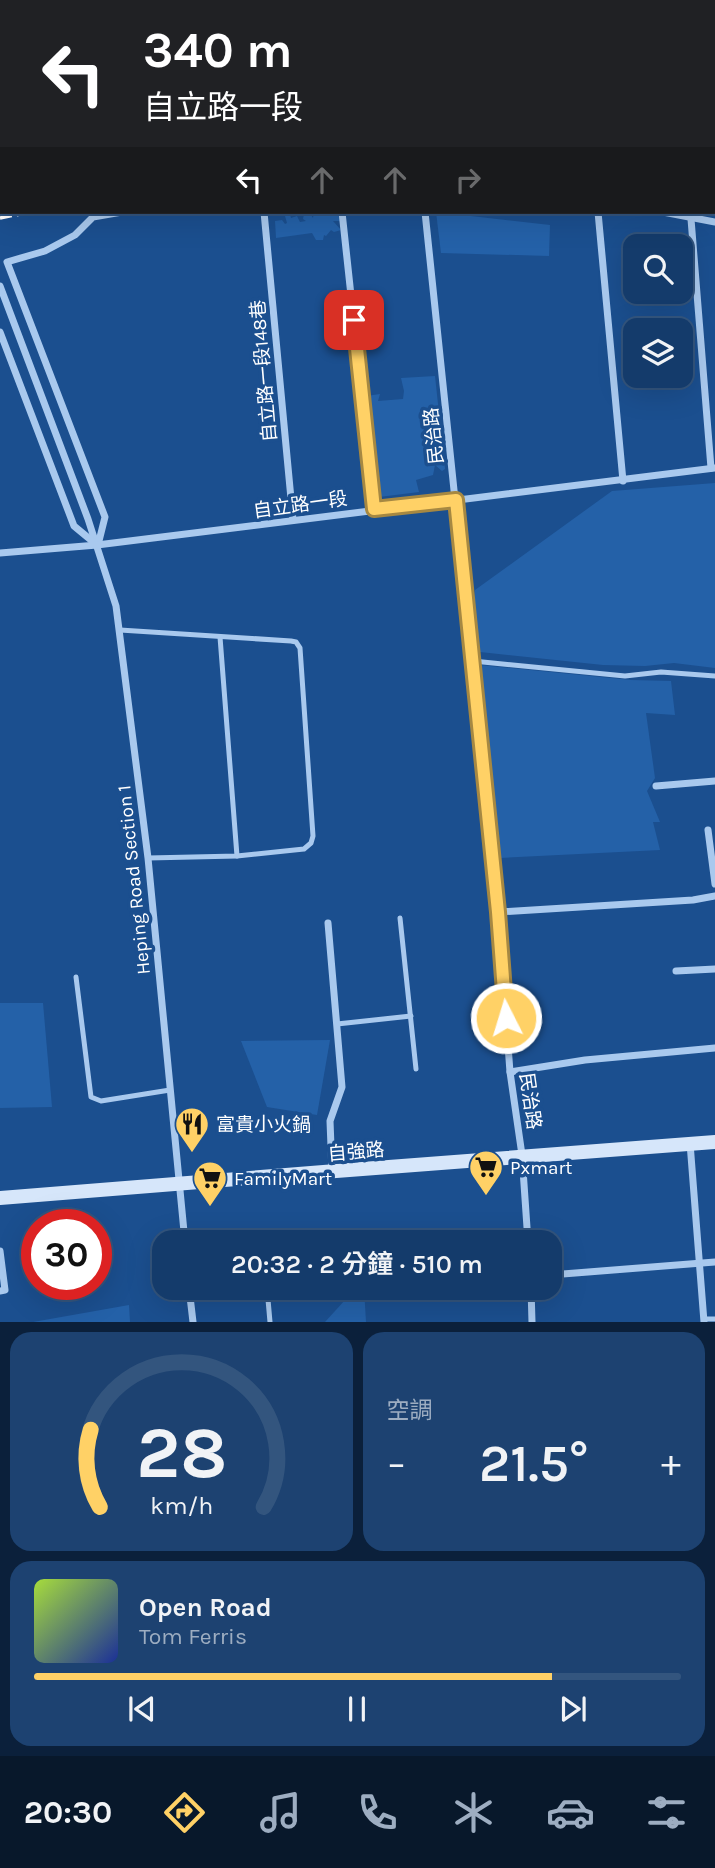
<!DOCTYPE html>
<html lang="zh-TW">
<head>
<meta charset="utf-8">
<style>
	:root { --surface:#143b6b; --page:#1d4271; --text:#f1f3f6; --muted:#9dadc1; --line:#33557e; --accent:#ffd166 }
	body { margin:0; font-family:Karla,"Noto Sans TC",sans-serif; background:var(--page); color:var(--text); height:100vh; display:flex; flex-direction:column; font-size:26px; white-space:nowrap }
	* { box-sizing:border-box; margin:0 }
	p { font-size:23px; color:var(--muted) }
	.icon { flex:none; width:38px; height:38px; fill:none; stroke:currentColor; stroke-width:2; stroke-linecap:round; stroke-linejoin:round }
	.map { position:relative; height:1322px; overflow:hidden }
	.panel { display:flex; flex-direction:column; gap:10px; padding:10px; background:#0b203b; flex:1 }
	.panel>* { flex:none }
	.guide { position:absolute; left:0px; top:0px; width:716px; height:214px; box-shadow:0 7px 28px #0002,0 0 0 2px var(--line); background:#202124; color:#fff; overflow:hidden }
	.tools { position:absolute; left:623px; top:234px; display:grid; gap:14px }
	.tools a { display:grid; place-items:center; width:70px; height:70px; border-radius:14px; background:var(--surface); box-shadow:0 7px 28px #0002,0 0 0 2px var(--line); font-size:35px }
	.speed { position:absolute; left:21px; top:1209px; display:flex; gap:14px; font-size:35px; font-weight:700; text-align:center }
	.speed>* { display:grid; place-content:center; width:91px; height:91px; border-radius:50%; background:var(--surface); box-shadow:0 7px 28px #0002,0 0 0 2px var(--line); line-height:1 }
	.speed .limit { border:10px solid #d22; background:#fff; color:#111 }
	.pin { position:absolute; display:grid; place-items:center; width:60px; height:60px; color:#fff; margin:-30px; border-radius:14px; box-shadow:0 4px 10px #0006 }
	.me { position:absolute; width:77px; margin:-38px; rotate:355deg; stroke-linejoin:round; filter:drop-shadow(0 0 5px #0008) }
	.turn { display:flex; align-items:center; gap:24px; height:147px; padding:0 28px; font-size:32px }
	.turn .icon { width:91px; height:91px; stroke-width:2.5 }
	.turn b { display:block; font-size:49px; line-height:60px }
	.lanes { display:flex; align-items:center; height:66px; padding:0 28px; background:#0003; justify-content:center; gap:35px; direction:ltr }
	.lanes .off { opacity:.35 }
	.big { font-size:52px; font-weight:600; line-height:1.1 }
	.panel .tile { flex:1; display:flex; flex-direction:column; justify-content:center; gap:10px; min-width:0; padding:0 24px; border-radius:21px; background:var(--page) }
	.panel .dial { align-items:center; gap:0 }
	.dial svg { height:182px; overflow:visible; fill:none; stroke:var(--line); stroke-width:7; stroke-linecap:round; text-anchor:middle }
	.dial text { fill:var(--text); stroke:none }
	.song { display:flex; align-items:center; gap:21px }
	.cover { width:84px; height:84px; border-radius:10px; background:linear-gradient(135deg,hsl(80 70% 55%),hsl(230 70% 35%)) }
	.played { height:7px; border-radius:4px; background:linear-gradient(90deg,var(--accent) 80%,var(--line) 80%) }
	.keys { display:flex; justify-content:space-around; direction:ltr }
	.heat { display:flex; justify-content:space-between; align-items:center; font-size:38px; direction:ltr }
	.panel .tiles { flex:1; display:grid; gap:10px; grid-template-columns:1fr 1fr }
	.tile:last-child { grid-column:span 2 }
	.trip { position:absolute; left:152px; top:1230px; width:410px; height:70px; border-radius:21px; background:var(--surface); box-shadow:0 7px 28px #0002,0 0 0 2px var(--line); font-weight:600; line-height:70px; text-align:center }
	.menu { display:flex; height:112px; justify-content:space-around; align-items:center; background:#08182b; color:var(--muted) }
	.menu .icon { width:49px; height:49px }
	.menu .selected { color:var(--accent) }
	.menu b { font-size:32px; color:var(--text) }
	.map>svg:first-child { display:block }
	.green { fill:#2461a8 }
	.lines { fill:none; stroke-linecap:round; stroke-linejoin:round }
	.lane { stroke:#a9c9ee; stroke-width:5 }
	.street { stroke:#a9c9ee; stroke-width:7 }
	.secondary { stroke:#d6e6fa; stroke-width:14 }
	.rail { stroke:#fff; stroke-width:3.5; stroke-dasharray:12 5; stroke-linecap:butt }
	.route-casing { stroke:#a68842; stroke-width:18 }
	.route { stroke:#ffd166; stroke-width:12 }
	.labels { text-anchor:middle; stroke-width:7; stroke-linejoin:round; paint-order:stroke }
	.street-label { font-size:19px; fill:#fff; stroke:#1b4f8f }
	.poi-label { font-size:19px; fill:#fff; stroke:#1b4f8f; text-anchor:start }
</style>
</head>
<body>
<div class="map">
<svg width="715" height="1322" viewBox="0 0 715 1322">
	<rect width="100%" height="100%" fill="#1b4f8f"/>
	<g class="green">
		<polygon points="309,212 313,218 314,212 317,212 319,215 322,212 328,214 330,212 339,212 342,221 333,221 341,230 334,232 331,230 326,236 324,235 323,240 316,240 312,233 276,238 275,221 282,220 285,224 287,223 285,216 290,214 291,218 297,216 300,222 306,221 303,219 304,214"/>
		<polygon points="436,212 550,225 549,256 441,253"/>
		<polygon points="435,376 445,469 442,471 435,465 433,475 416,480 419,492 379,497 366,396 380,394 378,401 403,399 404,391 401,378"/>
		<polygon points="715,483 715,668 674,663 645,666 603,665 471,651 475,590 612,491"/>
		<polygon points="479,665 631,680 671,681 675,715 646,713 655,778 647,791 660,822 653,822 660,850 500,858"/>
		<polygon points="0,1003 43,1003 52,1107 0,1108"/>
		<polygon points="330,1040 317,1115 267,1107 241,1041"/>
		<polygon points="356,1288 364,1288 366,1322 325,1322"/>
		<polygon points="129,1305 130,1322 33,1322"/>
	</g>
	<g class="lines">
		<g class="lane">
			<polyline points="620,0 621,2"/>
			<polyline points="0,193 2,193"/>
			<polyline points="120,630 291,641 296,642 300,648 313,836 311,843 304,849 237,856 148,858"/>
			<polyline points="220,637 237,856"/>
			<polyline points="473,661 625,676 661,672 715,676"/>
			<polyline points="400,918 416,1069"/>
			<polyline points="76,977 91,1097 101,1101 170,1090"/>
			<polyline points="337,1024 411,1016"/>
			<polyline points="267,1288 270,1322"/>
			<polyline points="704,1319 715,1319"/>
		</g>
		<g class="street">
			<polyline points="16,0 16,2"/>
			<polyline points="646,0 646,2"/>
			<polyline points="30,2 33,0"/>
			<polyline points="714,39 715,39"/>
			<polyline points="714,80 715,79"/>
			<polyline points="264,212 293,520"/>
			<polyline points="342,212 374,509"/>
			<polyline points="425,212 498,912 510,1072 522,1155 528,1242"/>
			<polyline points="598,212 623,481"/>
			<polyline points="663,212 715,222"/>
			<polyline points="691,219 711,468"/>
			<polyline points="0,286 88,519 116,606 148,858 185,1242"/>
			<polyline points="0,332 74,526 97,545"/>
			<polyline points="98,545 105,517 7,262 45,251 75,235 93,217 122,212"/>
			<polyline points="0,553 97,545 715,468"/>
			<polyline points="656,786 715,781"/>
			<polyline points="708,830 715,884"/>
			<polyline points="498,912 693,900 715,896"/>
			<polyline points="328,923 342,1087 330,1121 332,1172"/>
			<polyline points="676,971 715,969"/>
			<polyline points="510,1072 585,1060 715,1048"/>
			<polyline points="690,1143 704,1322"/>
			<polyline points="0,1251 5,1290 0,1291"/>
			<polyline points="550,1275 715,1262"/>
			<polyline points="189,1288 193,1322"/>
			<polyline points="531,1288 532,1322"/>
		</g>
		<path class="secondary" d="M 0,1198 C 238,1179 477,1159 715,1142"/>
		<g class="rail">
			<polyline points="714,71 715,70"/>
			<polyline points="0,218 30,212"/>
		</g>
	</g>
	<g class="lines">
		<g class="route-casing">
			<polyline id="route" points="354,320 374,509 456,500 498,912 506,1018"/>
		</g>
		<use href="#route" class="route"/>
	</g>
	<defs>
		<g id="restaurant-pin" transform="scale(1.75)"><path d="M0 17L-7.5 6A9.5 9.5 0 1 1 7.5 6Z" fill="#ffd166" stroke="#1b4f8f"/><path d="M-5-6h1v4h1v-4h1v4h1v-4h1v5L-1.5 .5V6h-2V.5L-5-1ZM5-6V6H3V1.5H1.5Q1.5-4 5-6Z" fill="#111"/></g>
		<g id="supermarket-pin" transform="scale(1.75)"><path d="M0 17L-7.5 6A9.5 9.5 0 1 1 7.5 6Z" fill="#ffd166" stroke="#1b4f8f"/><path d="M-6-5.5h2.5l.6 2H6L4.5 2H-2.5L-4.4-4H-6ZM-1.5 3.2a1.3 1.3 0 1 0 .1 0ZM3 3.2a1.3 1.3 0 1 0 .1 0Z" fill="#111"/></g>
	</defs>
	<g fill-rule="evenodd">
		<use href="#restaurant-pin" x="192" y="1124"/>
		<use href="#supermarket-pin" x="486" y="1167"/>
		<use href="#supermarket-pin" x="210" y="1178"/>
	</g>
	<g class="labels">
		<g class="street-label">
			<text transform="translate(263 371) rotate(-95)" y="7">自立路一段148巷</text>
			<text transform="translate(433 436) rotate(-96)" y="7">民治路</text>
			<text transform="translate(300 504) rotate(-8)" y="7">自立路一段</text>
			<text transform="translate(133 880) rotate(-96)" y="7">Heping Road Section 1</text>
			<text transform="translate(531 1101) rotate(82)" y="7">民治路</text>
			<text transform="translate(356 1151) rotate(-5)" y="7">自強路</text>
		</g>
		<g class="poi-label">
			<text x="216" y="1131">富貴小火鍋</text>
			<text x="510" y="1174">Pxmart</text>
			<text x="234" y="1185">FamilyMart</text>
		</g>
	</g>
</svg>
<div class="tools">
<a><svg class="icon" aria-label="search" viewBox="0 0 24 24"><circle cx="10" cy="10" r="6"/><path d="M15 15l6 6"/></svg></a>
<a><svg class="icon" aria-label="layers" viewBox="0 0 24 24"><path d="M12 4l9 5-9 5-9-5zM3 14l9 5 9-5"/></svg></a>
</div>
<div class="speed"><div class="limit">30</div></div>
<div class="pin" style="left:354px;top:320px;background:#d93025"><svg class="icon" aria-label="arrive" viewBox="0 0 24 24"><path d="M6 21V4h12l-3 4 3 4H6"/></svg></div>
<svg class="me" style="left:506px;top:1018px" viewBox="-20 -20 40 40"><circle r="17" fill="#ffd166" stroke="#fff" stroke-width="3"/><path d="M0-11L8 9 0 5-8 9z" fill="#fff"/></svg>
<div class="trip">20:32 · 2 分鐘 · 510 m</div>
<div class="guide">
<div class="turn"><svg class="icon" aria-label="left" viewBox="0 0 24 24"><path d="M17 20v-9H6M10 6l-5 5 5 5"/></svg><div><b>340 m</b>自立路一段</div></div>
<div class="lanes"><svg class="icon" aria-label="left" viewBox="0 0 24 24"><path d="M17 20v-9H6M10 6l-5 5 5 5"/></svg><svg class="icon off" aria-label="ahead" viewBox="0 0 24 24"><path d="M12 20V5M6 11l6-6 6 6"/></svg><svg class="icon off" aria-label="ahead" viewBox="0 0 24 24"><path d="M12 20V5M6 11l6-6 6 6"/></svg><svg class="icon off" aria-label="right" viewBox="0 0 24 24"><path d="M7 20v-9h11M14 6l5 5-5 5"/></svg></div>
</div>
</div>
<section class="panel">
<div class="tiles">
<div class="tile dial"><svg viewBox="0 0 100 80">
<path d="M14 69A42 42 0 1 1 86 69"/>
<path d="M14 69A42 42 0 0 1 10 35" stroke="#ffd166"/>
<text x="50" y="56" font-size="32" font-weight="700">28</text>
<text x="50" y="72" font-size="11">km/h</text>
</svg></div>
<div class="tile"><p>空調</p>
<div class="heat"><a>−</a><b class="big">21.5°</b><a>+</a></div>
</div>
<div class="tile">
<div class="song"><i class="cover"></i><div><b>Open Road</b><p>Tom Ferris</p></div></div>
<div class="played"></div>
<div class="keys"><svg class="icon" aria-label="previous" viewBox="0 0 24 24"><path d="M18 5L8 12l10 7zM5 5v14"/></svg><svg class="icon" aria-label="pause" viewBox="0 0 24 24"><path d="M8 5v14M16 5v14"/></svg><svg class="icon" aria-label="next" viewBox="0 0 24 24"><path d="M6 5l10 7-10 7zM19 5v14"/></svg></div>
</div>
</div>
</section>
<nav class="menu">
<b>20:30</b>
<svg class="icon selected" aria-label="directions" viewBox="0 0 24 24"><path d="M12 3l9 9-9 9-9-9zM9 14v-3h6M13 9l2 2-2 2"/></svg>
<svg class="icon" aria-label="music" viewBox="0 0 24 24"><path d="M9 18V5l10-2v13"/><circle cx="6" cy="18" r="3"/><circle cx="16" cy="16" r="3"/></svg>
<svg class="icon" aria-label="phone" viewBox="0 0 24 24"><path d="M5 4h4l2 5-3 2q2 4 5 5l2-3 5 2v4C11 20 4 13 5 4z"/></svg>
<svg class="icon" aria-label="climate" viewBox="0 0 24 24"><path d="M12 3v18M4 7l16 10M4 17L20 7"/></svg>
<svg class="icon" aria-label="car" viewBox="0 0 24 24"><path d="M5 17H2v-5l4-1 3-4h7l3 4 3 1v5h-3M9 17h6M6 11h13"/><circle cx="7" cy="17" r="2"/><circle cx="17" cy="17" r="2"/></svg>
<svg class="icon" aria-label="filters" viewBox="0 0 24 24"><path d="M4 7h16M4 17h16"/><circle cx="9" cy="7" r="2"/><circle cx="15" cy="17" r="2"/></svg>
</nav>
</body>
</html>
